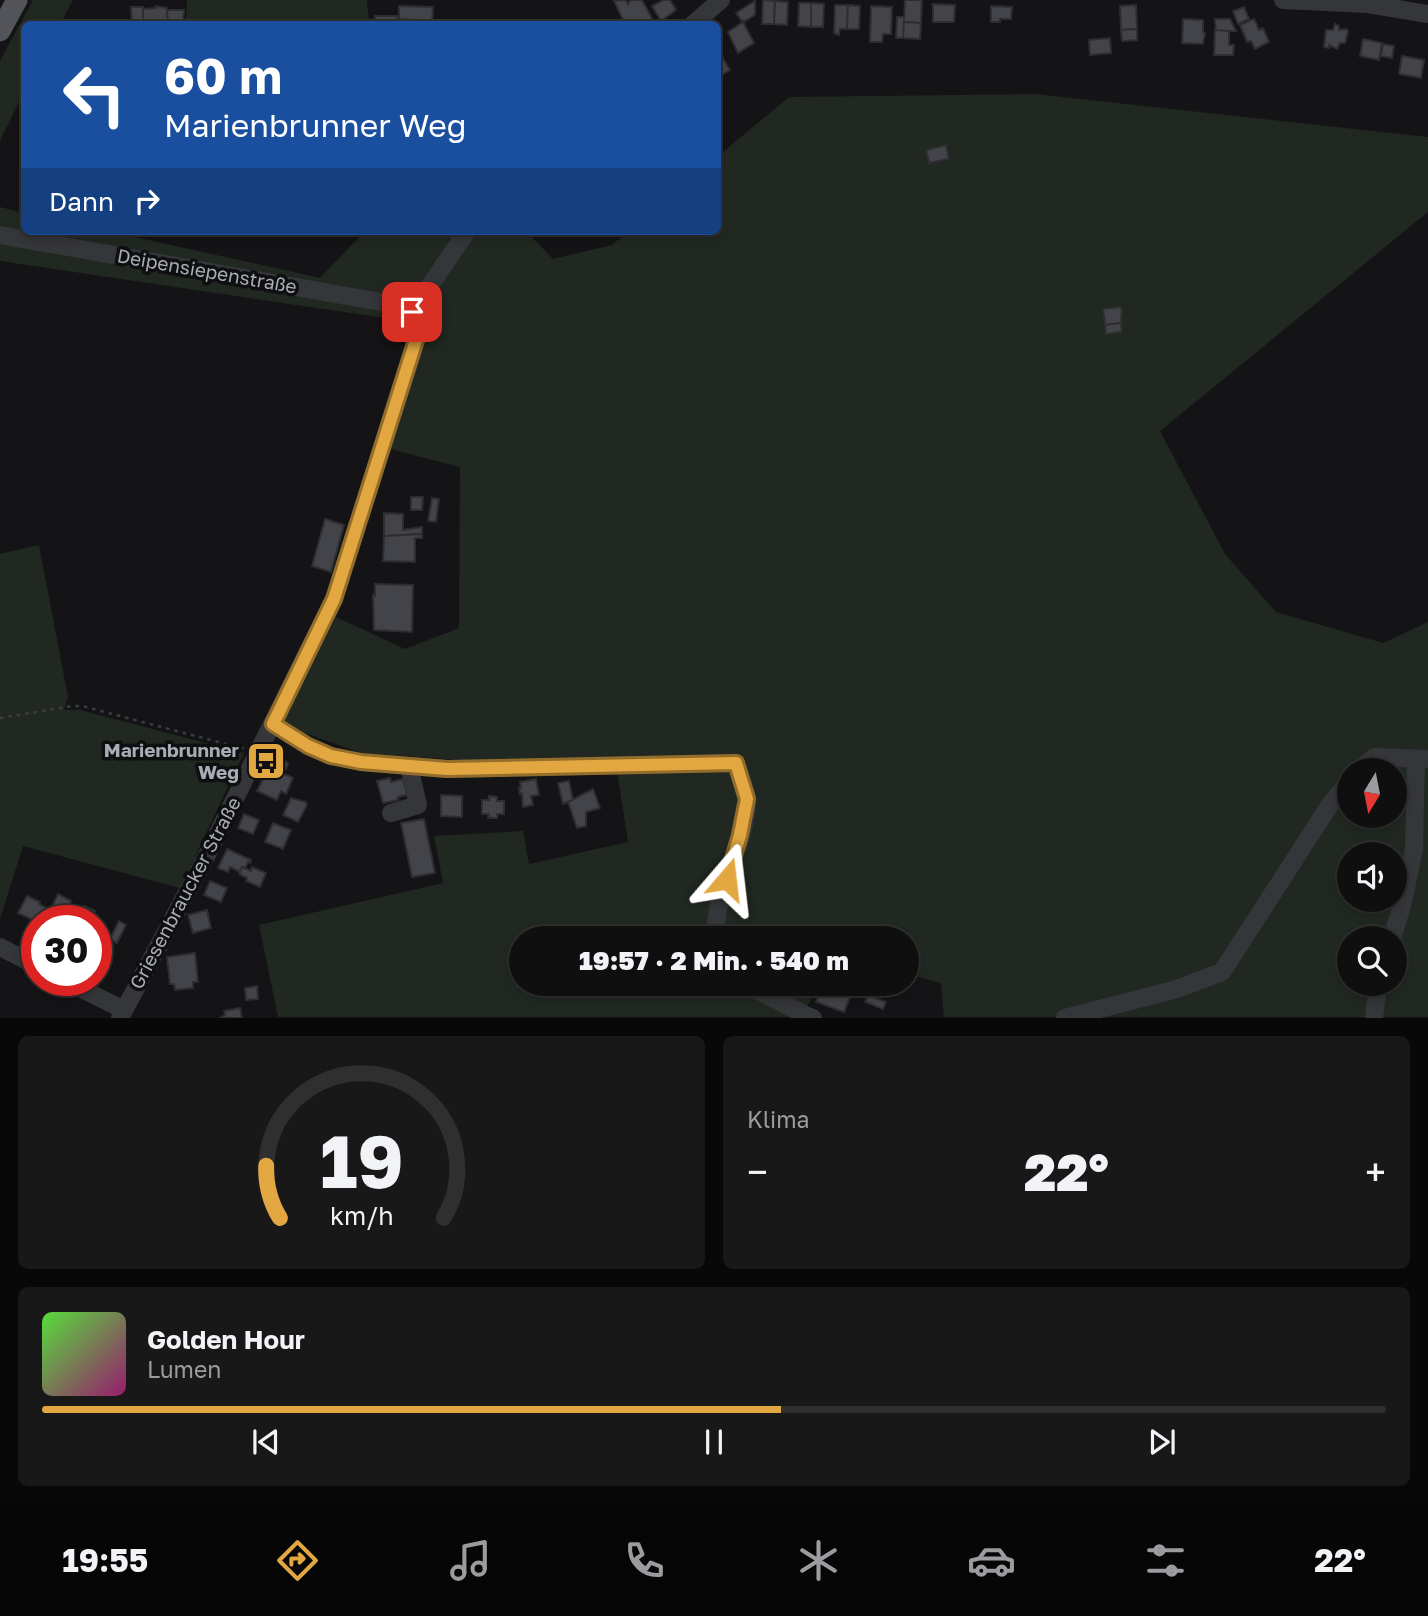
<!DOCTYPE html>
<html lang="de">
<head>
<meta charset="utf-8">
<style>
	:root { --surface:#0f0f10; --page:#181819; --text:#f1f3f6; --muted:#9b9c9f; --line:#2f2f30; --accent:#e2a740 }
	body { margin:0; font-family:"Golos Text",sans-serif; background:var(--page); color:var(--text); height:100vh; display:flex; flex-direction:column; font-size:26px; white-space:nowrap }
	* { box-sizing:border-box; margin:0 }
	p { font-size:23px; color:var(--muted) }
	.icon { flex:none; width:38px; height:38px; fill:none; stroke:currentColor; stroke-width:2; stroke-linecap:round; stroke-linejoin:round }
	.map { position:relative; height:1018px; overflow:hidden }
	.drawer { display:flex; flex-direction:column; gap:18px; padding:18px; background:#080809; flex:1 }
	.drawer>* { flex:none }
	.guide { position:absolute; left:21px; top:21px; width:700px; height:214px; border-radius:10px; box-shadow:0 4px 10px #0003,0 0 0 2px var(--line); background:#1a4fa0; color:#fff; overflow:hidden }
	.needle { width:46px; rotate:190deg }
	.buttons { position:absolute; left:1337px; top:758px; display:grid; gap:14px }
	.buttons a { display:grid; place-items:center; width:70px; height:70px; border-radius:50%; background:var(--surface); box-shadow:0 4px 10px #0003,0 0 0 2px var(--line); font-size:35px }
	.speed { position:absolute; left:21px; top:905px; display:flex; gap:14px; font-size:35px; font-weight:700; text-align:center }
	.speed>* { display:grid; place-content:center; width:91px; height:91px; border-radius:50%; background:var(--surface); box-shadow:0 4px 10px #0003,0 0 0 2px var(--line); line-height:1 }
	.speed .limit { border:10px solid #d22; background:#fff; color:#111 }
	.pin { position:absolute; display:grid; place-items:center; width:60px; height:60px; color:#fff; margin:-30px; border-radius:14px; box-shadow:0 4px 10px #0006 }
	.me { position:absolute; width:77px; margin:-38px; rotate:17deg; stroke-linejoin:round; filter:drop-shadow(0 0 5px #0008) }
	.turn { display:flex; align-items:center; gap:24px; height:147px; padding:0 28px; font-size:32px }
	.turn .icon { width:91px; height:91px; stroke-width:2.5 }
	.turn b { display:block; font-size:49px; line-height:60px }
	.then { display:flex; align-items:center; height:66px; padding:0 28px; background:#0003; gap:14px; font-size:26px }
	.big { font-size:52px; font-weight:800; line-height:1.1 }
	.drawer .card { flex:1; display:flex; flex-direction:column; justify-content:center; gap:10px; min-width:0; padding:0 24px; border-radius:10px; background:var(--page) }
	.drawer .dial { align-items:center; gap:0 }
	.dial svg { height:182px; overflow:visible; fill:none; stroke:var(--line); stroke-width:7; stroke-linecap:round; text-anchor:middle }
	.dial text { fill:var(--text); stroke:none }
	.song { display:flex; align-items:center; gap:21px }
	.cover { width:84px; height:84px; border-radius:10px; background:linear-gradient(135deg,hsl(110 70% 55%),hsl(320 70% 35%)) }
	.played { height:7px; border-radius:4px; background:linear-gradient(90deg,var(--accent) 55%,var(--line) 55%) }
	.keys { display:flex; justify-content:space-around; direction:ltr }
	.heat { display:flex; justify-content:space-between; align-items:center; font-size:38px; direction:ltr }
	.drawer .tiles { flex:1; display:grid; gap:18px; grid-template-columns:1fr 1fr }
	.card:last-child { grid-column:span 2 }
	.trip { position:absolute; left:509px; top:926px; width:410px; height:70px; border-radius:35px; background:var(--surface); box-shadow:0 4px 10px #0003,0 0 0 2px var(--line); font-weight:800; line-height:70px; text-align:center }
	.dock { display:flex; height:112px; justify-content:space-around; align-items:center; background:#060606; color:var(--muted) }
	.dock .icon { width:49px; height:49px }
	.dock .on { color:var(--accent) }
	.dock b { font-size:32px; color:var(--text) }
	.map>svg:first-child { display:block }
	.green { fill:#212821; fill-rule:evenodd }
	.building { fill:#434449; stroke:#2e2e31; stroke-width:2 }
	.lines { fill:none; stroke-linecap:round; stroke-linejoin:round }
	.path { stroke:#3c3d41; stroke-width:2.5; stroke-dasharray:3.5 5; stroke-linecap:butt }
	.minor { stroke:#35363a; stroke-width:18 }
	.major { stroke:#525459; stroke-width:21 }
	.route-casing { stroke:#936d2a; stroke-width:18 }
	.route { stroke:#e2a740; stroke-width:12 }
	.labels { text-anchor:middle; stroke-width:7; stroke-linejoin:round; paint-order:stroke }
	.street-label { font-size:19px; fill:#a7acb5; stroke:#0f0f11 }
	.poi-label { font-size:19px; font-weight:bold; fill:#a7acb5; stroke:#0f0f11; text-anchor:end }
</style>
</head>
<body>
<div class="map">
<svg width="1428" height="1018" viewBox="0 0 1428 1018">
	<rect width="100%" height="100%" fill="#141416"/>
	<g class="green">
		<polygon points="33,0 73,0 60,24 24,24 24,91 0,141 0,61"/>
		<polygon points="187,0 367,0 369,24 186,24"/>
		<path d="M 1035,94 L 1428,137 L 1428,212 L 1160,431 L 1225,554 L 1276,612 L 1383,643 L 1428,622 L 1428,1017 L 944,1017 L 941,983 L 907,974 L 906,938 L 522,938 L 522,984 L 819,984 L 802,1017 L 278,1017 L 259,925 L 443,883 L 434,836 L 523,831 L 529,864 L 628,842 L 617,771 L 361,753 L 282,725 L 336,617 L 405,649 L 459,628 L 460,467 L 386,448 L 427,329 L 398,320 L 0,261 L 0,207 L 24,213 L 24,231 L 108,231 L 320,278 L 365,231 L 526,231 L 553,259 L 612,245 L 628,231 L 718,231 L 718,156 L 789,97 ZM 1349,770 L 1395,770 L 1395,816 L 1349,816 ZM 1349,854 L 1395,854 L 1395,900 L 1349,900 ZM 1349,938 L 1395,938 L 1395,984 L 1349,984 Z"/>
		<polygon points="39,545 68,697 64,710 80,710 244,753 180,888 23,846 0,919 0,554"/>
	</g>
	<g class="building">
		<polygon points="626,0 628,4 631,0 642,0 654,22 650,24 625,24 614,1"/>
		<polygon points="664,0 670,0 676,10 661,21 652,6"/>
		<polygon points="763,0 775,1 774,24 762,24"/>
		<polygon points="905,0 922,0 921,23 904,22"/>
		<polygon points="755,1 755,15 745,21 741,20 736,13"/>
		<polygon points="775,1 788,2 787,25 774,24"/>
		<polygon points="799,3 811,3 811,27 798,26"/>
		<polygon points="811,3 824,4 823,27 811,27"/>
		<polygon points="933,4 955,5 954,22 933,22"/>
		<polygon points="835,5 848,5 847,29 840,29 839,35 834,33"/>
		<polygon points="848,5 860,6 859,29 847,29"/>
		<polygon points="1136,5 1137,29 1121,30 1120,6"/>
		<polygon points="156,6 167,8 168,22 143,23 143,9 156,8"/>
		<polygon points="399,6 433,7 432,24 416,24 416,20 399,19"/>
		<polygon points="871,6 892,7 891,34 883,34 882,42 870,42"/>
		<polygon points="991,6 1012,7 1011,19 1000,19 1000,22 991,22"/>
		<polygon points="131,7 143,7 143,24 132,24"/>
		<polygon points="1244,7 1249,19 1238,24 1233,11"/>
		<polygon points="167,10 184,10 183,22 168,22"/>
		<polygon points="375,16 397,16 397,24 374,24"/>
		<polygon points="897,17 904,17 904,38 896,38"/>
		<polygon points="1183,19 1203,20 1203,32 1205,33 1203,44 1182,43"/>
		<polygon points="1215,19 1230,19 1236,31 1216,31"/>
		<polygon points="1254,19 1259,30 1263,28 1269,42 1255,49 1251,41 1247,42 1240,25"/>
		<polygon points="743,22 754,43 738,53 728,32"/>
		<polygon points="904,22 921,23 920,39 903,38"/>
		<polygon points="1335,24 1339,26 1339,30 1347,29 1348,32 1345,43 1340,43 1337,49 1329,45 1329,48 1324,47 1326,30 1333,30"/>
		<polygon points="1137,29 1137,40 1122,41 1121,30"/>
		<polygon points="1215,30 1229,31 1229,45 1234,45 1233,55 1214,55"/>
		<polygon points="1110,38 1111,53 1090,55 1089,40"/>
		<polygon points="1363,39 1382,43 1379,60 1360,56"/>
		<polygon points="1383,44 1394,46 1392,58 1381,56"/>
		<polygon points="718,50 730,70 718,77"/>
		<polygon points="1402,56 1424,60 1421,78 1399,74"/>
		<polygon points="946,145 949,159 929,163 926,150"/>
		<polygon points="1119,307 1122,309 1121,323 1105,325 1103,309"/>
		<polygon points="1121,323 1122,332 1106,334 1105,325"/>
		<polygon points="411,497 423,497 422,510 411,510"/>
		<polygon points="432,498 439,499 436,522 428,521"/>
		<polygon points="384,513 403,514 403,530 422,527 422,534 384,536"/>
		<polygon points="325,519 344,525 331,572 312,566"/>
		<polygon points="422,534 422,538 415,538 415,562 383,561 384,536"/>
		<polygon points="375,584 413,585 412,632 374,630 373,595 375,596"/>
		<polygon points="274,758 287,762 288,765 283,773 269,767"/>
		<polygon points="269,767 293,778 286,794 281,791 277,800 257,791"/>
		<polygon points="390,778 391,782 403,779 407,795 398,797 398,800 383,803 377,781"/>
		<polygon points="536,779 539,795 531,796 533,805 523,807 522,793 520,794 519,788 521,788 520,782"/>
		<polygon points="569,781 573,800 563,804 558,783"/>
		<polygon points="593,789 600,808 586,812 586,826 577,828 568,802"/>
		<polygon points="441,795 462,796 462,817 441,816"/>
		<polygon points="489,796 497,797 497,801 504,801 504,814 497,814 497,818 488,818 489,814 482,814 482,800 489,800"/>
		<polygon points="291,798 306,802 307,805 298,822 283,815"/>
		<polygon points="244,814 259,820 253,834 238,828"/>
		<polygon points="424,819 435,873 412,877 401,823"/>
		<polygon points="273,823 291,830 283,849 265,842"/>
		<polygon points="227,849 249,859 251,860 250,863 248,862 245,868 242,867 240,872 230,867 228,872 218,868"/>
		<polygon points="242,867 251,871 252,867 266,873 260,887 246,881 247,878 239,874"/>
		<polygon points="210,881 227,888 221,902 204,895"/>
		<polygon points="58,894 71,901 62,918 67,920 45,920"/>
		<polygon points="27,896 40,902 39,904 50,910 52,909 45,920 37,920 37,930 30,926 33,920 18,913"/>
		<polygon points="84,906 95,911 90,920 77,920"/>
		<polygon points="207,910 211,928 193,933 188,915"/>
		<polygon points="119,921 126,925 117,943 110,939"/>
		<polygon points="96,934 109,941 110,939 101,957 103,960 96,959"/>
		<polygon points="195,953 198,982 193,982 193,988 175,990 174,984 170,984 167,957"/>
		<polygon points="257,986 258,999 246,1000 245,988"/>
		<polygon points="822,986 850,997 844,1012 816,1002"/>
		<polygon points="868,995 886,1002 883,1009 865,1002"/>
		<polygon points="240,1008 242,1018 220,1018 225,1015 224,1011"/>
	</g>
	<g class="lines">
		<polyline class="path" points="0,718 72,706 82,706 245,749"/>
		<g class="minor">
			<polyline points="1283,0 1368,4 1428,14"/>
			<polyline points="693,24 721,0"/>
			<polyline points="0,235 398,305 412,312"/>
			<path d="M 273,724 L 308,746 L 331,756 L 361,762 L 447,769 L 736,763 C 739,774 746,788 747,800 C 747,845 712,893 716,938"/>
			<polyline points="1358,770 1375,757 1426,759"/>
			<polyline points="391,813 418,805 409,766"/>
			<polyline points="1392,938 1402,906 1414,849 1416,759"/>
			<polyline points="0,947 37,966"/>
			<polyline points="64,980 124,1010"/>
			<polyline points="746,984 803,1014 813,1018"/>
			<polyline points="120,1018 209,851 334,599 417,337 412,312 467,231"/>
			<polyline points="1065,1018 1177,989 1222,972 1329,806 1349,781"/>
			<polyline points="1374,1018 1378,984"/>
		</g>
		<polyline class="major" points="0,31 17,0"/>
	</g>
	<g class="lines">
		<g class="route-casing">
			<polyline id="route" points="412,312 417,337 334,599 273,724 308,746 331,756 361,762 447,769 736,763 747,799 740,835 727,879"/>
		</g>
		<use href="#route" class="route"/>
	</g>
	<defs>
		<g id="bus-square" transform="scale(2.0125)"><rect x="-9" y="-9" width="18" height="18" rx="4" fill="#e2a740" stroke="#0f0f11"/><path d="M-5-6H5V4H4V6H2V4H-2V6H-4V4H-5ZM-3.5-4V0h7V-4ZM-3.5 1.2v1.5H-2V1.2ZM2 1.2v1.5H3.5V1.2Z" fill="#111"/></g>
	</defs>
	<g fill-rule="evenodd">
		<use href="#bus-square" x="266" y="761"/>
	</g>
	<g class="labels">
		<g class="street-label">
			<text transform="translate(207 271) rotate(10)" y="7">Deipensiepenstraße</text>
			<text transform="translate(185 893) rotate(-62)" y="7">Griesenbraucker Straße</text>
		</g>
		<g class="poi-label">
			<text x="239" y="757">Marienbrunner<tspan x="239" dy="22">Weg</tspan></text>
		</g>
	</g>
</svg>
<div class="buttons">
<a><svg class="needle" viewBox="-14 -14 28 28"><path d="M0-13l5 13h-10z" fill="#e53935"/><path d="M0 13l5-13h-10z" fill="#9b9c9f"/></svg></a>
<a><svg class="icon" aria-label="sound" viewBox="0 0 24 24"><path d="M4 9h4l5-4v14l-5-4H4zM17 9q2 3 0 6"/></svg></a>
<a><svg class="icon" aria-label="search" viewBox="0 0 24 24"><circle cx="10" cy="10" r="6"/><path d="M15 15l6 6"/></svg></a>
</div>
<div class="speed"><div class="limit">30</div></div>
<div class="pin" style="left:412px;top:312px;background:#d93025"><svg class="icon" aria-label="arrive" viewBox="0 0 24 24"><path d="M6 21V4h12l-3 4 3 4H6"/></svg></div>
<svg class="me" style="left:727px;top:879px" viewBox="-20 -20 40 40"><path d="M0-17L14 15 0 8-14 15z" fill="#e2a740" stroke="#fff" stroke-width="4"/></svg>
<div class="trip">19:57 · 2 Min. · 540 m</div>
<div class="guide">
<div class="turn"><svg class="icon" aria-label="left" viewBox="0 0 24 24"><path d="M17 20v-9H6M10 6l-5 5 5 5"/></svg><div><b>60 m</b>Marienbrunner Weg</div></div>
<div class="then">Dann<svg class="icon" aria-label="right" viewBox="0 0 24 24"><path d="M7 20v-9h11M14 6l5 5-5 5"/></svg></div>
</div>
</div>
<section class="drawer">
<div class="tiles">
<div class="card dial"><svg viewBox="0 0 100 80">
<path d="M14 69A42 42 0 1 1 86 69"/>
<path d="M14 69A42 42 0 0 1 8 46" stroke="#e2a740"/>
<text x="50" y="56" font-size="32" font-weight="700">19</text>
<text x="50" y="72" font-size="11">km/h</text>
</svg></div>
<div class="card"><p>Klima</p>
<div class="heat"><a>−</a><b class="big">22°</b><a>+</a></div>
</div>
<div class="card">
<div class="song"><i class="cover"></i><div><b>Golden Hour</b><p>Lumen</p></div></div>
<div class="played"></div>
<div class="keys"><svg class="icon" aria-label="previous" viewBox="0 0 24 24"><path d="M18 5L8 12l10 7zM5 5v14"/></svg><svg class="icon" aria-label="pause" viewBox="0 0 24 24"><path d="M8 5v14M16 5v14"/></svg><svg class="icon" aria-label="next" viewBox="0 0 24 24"><path d="M6 5l10 7-10 7zM19 5v14"/></svg></div>
</div>
</div>
</section>
<nav class="dock">
<b>19:55</b>
<svg class="icon on" aria-label="directions" viewBox="0 0 24 24"><path d="M12 3l9 9-9 9-9-9zM9 14v-3h6M13 9l2 2-2 2"/></svg>
<svg class="icon" aria-label="music" viewBox="0 0 24 24"><path d="M9 18V5l10-2v13"/><circle cx="6" cy="18" r="3"/><circle cx="16" cy="16" r="3"/></svg>
<svg class="icon" aria-label="phone" viewBox="0 0 24 24"><path d="M5 4h4l2 5-3 2q2 4 5 5l2-3 5 2v4C11 20 4 13 5 4z"/></svg>
<svg class="icon" aria-label="climate" viewBox="0 0 24 24"><path d="M12 3v18M4 7l16 10M4 17L20 7"/></svg>
<svg class="icon" aria-label="car" viewBox="0 0 24 24"><path d="M5 17H2v-5l4-1 3-4h7l3 4 3 1v5h-3M9 17h6M6 11h13"/><circle cx="7" cy="17" r="2"/><circle cx="17" cy="17" r="2"/></svg>
<svg class="icon" aria-label="filters" viewBox="0 0 24 24"><path d="M4 7h16M4 17h16"/><circle cx="9" cy="7" r="2"/><circle cx="15" cy="17" r="2"/></svg>
<b>22°</b>
</nav>
</body>
</html>
